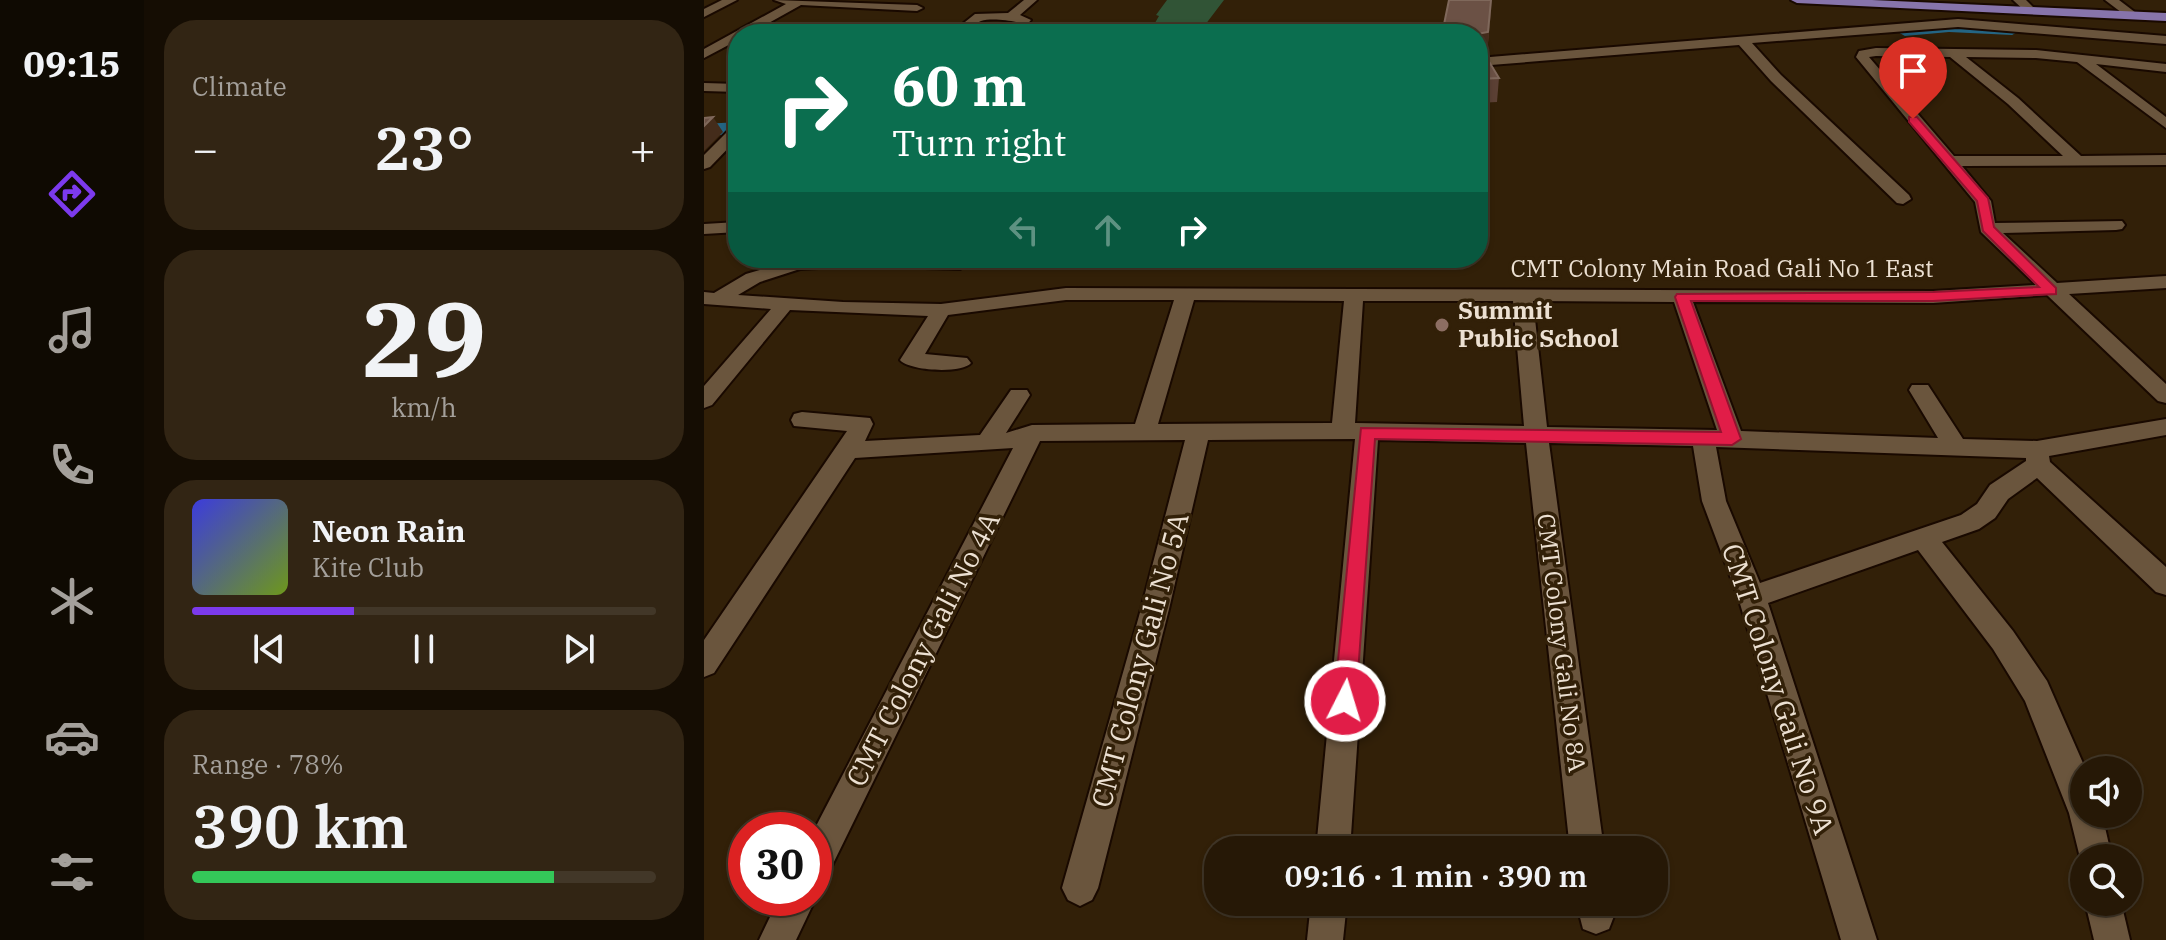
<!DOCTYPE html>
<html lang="en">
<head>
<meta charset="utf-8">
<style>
	:root { --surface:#261806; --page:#322514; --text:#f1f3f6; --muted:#a4a09b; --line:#423728; --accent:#7c3aed }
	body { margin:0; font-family:"IBM Plex Serif",serif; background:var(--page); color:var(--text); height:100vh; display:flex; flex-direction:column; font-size:30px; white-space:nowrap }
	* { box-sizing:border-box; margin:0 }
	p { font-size:26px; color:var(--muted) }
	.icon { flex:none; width:44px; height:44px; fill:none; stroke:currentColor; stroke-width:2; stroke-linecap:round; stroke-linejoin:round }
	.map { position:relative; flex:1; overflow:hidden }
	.details { display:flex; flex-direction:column; gap:20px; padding:20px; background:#150d03; width:560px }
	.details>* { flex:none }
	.banner { position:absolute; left:24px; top:24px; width:760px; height:244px; border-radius:32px; box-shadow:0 2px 6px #0004,0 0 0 2px var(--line); background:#0b6e4f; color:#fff; overflow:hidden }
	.buttons { position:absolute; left:1366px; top:756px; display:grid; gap:16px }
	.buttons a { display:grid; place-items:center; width:72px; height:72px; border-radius:50%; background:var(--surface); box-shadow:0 2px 6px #0004,0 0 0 2px var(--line); font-size:40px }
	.speed { position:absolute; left:24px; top:812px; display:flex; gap:16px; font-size:40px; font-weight:700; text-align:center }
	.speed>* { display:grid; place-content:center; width:104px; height:104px; border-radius:50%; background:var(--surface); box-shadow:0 2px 6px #0004,0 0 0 2px var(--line); line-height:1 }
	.speed .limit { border:12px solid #d22; background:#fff; color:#111 }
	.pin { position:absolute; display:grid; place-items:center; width:68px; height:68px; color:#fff; margin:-82px -34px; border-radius:50% 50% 50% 0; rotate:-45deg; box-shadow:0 0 8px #0007 }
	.pin .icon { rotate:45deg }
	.me { position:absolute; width:88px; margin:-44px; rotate:5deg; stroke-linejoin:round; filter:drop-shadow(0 0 6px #0008) }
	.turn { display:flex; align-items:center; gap:28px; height:168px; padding:0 32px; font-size:36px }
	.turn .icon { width:104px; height:104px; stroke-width:2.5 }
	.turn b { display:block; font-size:56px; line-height:68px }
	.lanes { display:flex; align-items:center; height:76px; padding:0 32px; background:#0003; justify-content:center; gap:40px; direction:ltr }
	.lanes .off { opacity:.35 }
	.big { font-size:60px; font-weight:600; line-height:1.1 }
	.details .widget { flex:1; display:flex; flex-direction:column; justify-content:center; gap:12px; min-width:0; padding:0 28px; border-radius:32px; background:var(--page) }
	.details .dial { align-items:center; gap:0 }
	.dial b { font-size:104px; line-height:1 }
	.song { display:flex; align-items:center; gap:24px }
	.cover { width:96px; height:96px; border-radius:12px; background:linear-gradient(135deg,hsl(240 70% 55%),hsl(80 70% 35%)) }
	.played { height:8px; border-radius:4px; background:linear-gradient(90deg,var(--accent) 35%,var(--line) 35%) }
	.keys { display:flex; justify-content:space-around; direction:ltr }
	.heat { display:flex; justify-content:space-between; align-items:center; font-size:44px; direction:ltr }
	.charge { height:12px; border-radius:6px; background:linear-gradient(90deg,#34c759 78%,var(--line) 0) }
	.trip { position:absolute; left:500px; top:836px; width:464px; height:80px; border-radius:32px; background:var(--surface); box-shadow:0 2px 6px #0004,0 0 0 2px var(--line); font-weight:600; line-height:80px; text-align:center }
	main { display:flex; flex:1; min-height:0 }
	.tabs { display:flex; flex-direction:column; width:144px; justify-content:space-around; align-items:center; background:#0f0a02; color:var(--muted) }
	.tabs .icon { width:56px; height:56px }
	.tabs .selected { color:var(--accent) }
	.tabs b { font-size:36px; color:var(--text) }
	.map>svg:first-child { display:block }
	.green { fill:#315436 }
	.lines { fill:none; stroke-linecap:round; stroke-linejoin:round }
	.canal { fill:#246583; fill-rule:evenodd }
	.street-casing { stroke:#190900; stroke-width:4 }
	.primary-casing { stroke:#190900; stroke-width:4 }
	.street { fill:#6a553d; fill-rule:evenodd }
	.primary { fill:#8774ab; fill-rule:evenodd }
	.wall { fill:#5b4034 }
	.shaded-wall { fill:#442c1b }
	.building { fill:#6b5145; stroke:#7f685b; stroke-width:2 }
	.route { fill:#e11d48; stroke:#92132f; stroke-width:2 }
	.education-dot { fill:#8d6e63; stroke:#322008; stroke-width:3 }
	.labels { text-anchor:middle; stroke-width:7; stroke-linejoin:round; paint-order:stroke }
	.street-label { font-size:24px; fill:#ece0d2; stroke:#322008 }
	.poi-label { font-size:24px; font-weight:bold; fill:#ece0d2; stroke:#322008; text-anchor:start }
	.near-street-label { font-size:28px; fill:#ece0d2; stroke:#322008 }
</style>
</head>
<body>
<main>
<nav class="tabs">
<b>09:15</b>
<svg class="icon selected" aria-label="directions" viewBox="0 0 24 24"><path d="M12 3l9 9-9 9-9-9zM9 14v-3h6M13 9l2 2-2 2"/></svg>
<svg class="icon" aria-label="music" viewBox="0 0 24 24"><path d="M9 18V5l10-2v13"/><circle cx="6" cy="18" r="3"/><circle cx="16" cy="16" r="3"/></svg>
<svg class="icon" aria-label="phone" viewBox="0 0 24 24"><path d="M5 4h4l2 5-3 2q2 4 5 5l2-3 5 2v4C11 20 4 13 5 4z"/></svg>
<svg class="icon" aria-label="climate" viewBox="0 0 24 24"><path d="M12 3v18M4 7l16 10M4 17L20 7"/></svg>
<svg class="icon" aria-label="car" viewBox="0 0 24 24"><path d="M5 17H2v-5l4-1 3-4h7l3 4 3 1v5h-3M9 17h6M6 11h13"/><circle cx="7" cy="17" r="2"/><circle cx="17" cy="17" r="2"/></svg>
<svg class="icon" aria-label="filters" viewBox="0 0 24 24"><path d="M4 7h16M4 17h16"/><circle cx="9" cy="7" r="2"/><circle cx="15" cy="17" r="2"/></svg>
</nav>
<section class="details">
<div class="widget"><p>Climate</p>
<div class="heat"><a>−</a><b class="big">23°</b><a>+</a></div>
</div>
<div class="widget dial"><b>29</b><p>km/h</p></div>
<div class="widget">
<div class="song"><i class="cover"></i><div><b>Neon Rain</b><p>Kite Club</p></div></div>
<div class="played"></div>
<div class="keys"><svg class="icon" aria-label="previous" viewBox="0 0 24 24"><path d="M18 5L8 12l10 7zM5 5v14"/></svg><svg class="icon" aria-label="pause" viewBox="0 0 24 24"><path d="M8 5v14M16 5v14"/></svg><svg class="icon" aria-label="next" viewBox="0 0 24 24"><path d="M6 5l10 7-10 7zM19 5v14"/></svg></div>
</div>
<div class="widget"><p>Range · 78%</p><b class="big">390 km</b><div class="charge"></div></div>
</section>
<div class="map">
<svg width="1462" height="940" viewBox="0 0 1462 940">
	<rect width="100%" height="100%" fill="#322008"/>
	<polygon class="green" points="463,0 520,0 501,25 499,34 404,34 410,27 448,28 455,16 452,15"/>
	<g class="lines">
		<g class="canal">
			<polygon points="1245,22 1308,25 1317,30 1308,35 1245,32 1201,36 1192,31 1201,26"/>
			<polygon points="34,122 34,134 0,136 0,124"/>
		</g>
		<g class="street-casing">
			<g id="street">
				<polygon points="18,0 33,0 0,17 0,9"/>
				<polygon points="70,0 213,5 219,8 213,11 97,5 45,34 34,34 34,40 0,58 0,49 82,4"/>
				<path d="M 320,0 L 333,0 L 316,15 L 327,20 L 314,34 L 301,34 L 312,22 C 303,20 286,18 277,21 C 262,27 265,34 246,34 L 271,14 L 304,13 Z"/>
				<polygon points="1309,0 1322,0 1334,12 1324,14"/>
				<polygon points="1401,0 1415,0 1436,16 1426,19"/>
				<polygon points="1254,19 1462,36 1462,44 1254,27 1048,43 1077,75 1205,195 1207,199 1199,204 1193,203 1067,81 1035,45 774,66 774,58"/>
				<polygon points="86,24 176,27 182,31 179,34 82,31 82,25"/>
				<path d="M 1172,48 L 1332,50 L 1462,64 L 1462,72 L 1392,64 L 1462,117 L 1462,128 L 1373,62 L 1332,58 L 1262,57 L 1314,98 L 1377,156 L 1462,155 L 1462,165 L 1258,166 L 1287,201 L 1291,223 L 1418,221 L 1421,225 L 1418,229 L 1412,230 L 1299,233 L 1353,283 L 1462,276 L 1462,288 L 1365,294 L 1462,384 L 1462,403 L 1454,401 L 1343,295 L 1229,303 L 989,302 L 1037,431 L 1234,438 L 1205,390 L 1208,385 L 1224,385 L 1259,439 L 1333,441 L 1462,419 L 1462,435 L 1345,456 L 1346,462 L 1462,567 L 1462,595 L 1452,592 L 1333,478 L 1304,499 L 1291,518 L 1275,529 L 1238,542 L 1309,631 L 1343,681 L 1382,770 L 1380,814 L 1398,814 L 1408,858 L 1380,858 L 1379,870 L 1365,813 L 1321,701 L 1289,649 L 1214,550 L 1064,603 L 1173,940 L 1137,940 L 1034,597 L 998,501 L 989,446 L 845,443 L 900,850 L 866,850 L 822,443 L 674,440 L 646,850 L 612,850 L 651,439 L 504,440 L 465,609 L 394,888 L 388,900 L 376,906 L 364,900 L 358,888 L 437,609 L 481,440 L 336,441 L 122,878 L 110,883 L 110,830 L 309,448 L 151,458 L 10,673 L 0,677 L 0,640 L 143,431 L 90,426 L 87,420 L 90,414 L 98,412 L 166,418 L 169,424 L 161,441 L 276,435 L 307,390 L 323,390 L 326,395 L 302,433 L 328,425 L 431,424 L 470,300 L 362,300 L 244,315 L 221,354 L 263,358 L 267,363 C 258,374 205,371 196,360 L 224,316 L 86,310 L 8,405 L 0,408 L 0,386 L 67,309 L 0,304 L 0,292 L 10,293 L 42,274 L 96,258 L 275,258 L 256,269 L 150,266 L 96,269 L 56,282 L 34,295 L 139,302 L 237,304 L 362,288 L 1229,291 L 1332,285 L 1277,232 L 1271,202 L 1152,57 L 1155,51 ZM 1172,56 L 1246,57 L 1304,104 L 1359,156 L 1250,156 L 1165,57 ZM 490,300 L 640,301 L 628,423 L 454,424 ZM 659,301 L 809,301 L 820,426 L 651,423 ZM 829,301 L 970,302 L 1013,430 L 843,427 ZM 1012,447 L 1322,458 L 1322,461 L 1286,485 L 1273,504 L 1257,515 L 1056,583 L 1022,501 Z"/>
				<polygon points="0,83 34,84 34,92 0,91"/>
				<polygon points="34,125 34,138 6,167 0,169 0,155 29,126"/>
				<polygon points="34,222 34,232 0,234 0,224"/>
				<polygon points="110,894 112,898 92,940 55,940 75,898 110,898"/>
				<polygon points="607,902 643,902 639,940 603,940"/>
				<polygon points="872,902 908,902 910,916 905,929 892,934 879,929"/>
				<polygon points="1381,902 1417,902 1426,940 1390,940"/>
			</g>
		</g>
		<g class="primary-casing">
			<polygon id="primary" points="1087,0 1168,0 1462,13 1462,21 1093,3"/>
		</g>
		<use href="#street" class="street"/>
		<use href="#primary" class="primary"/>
	</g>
	<polygon class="wall" points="787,11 783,54 782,54 782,57 795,78 793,102 774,103 774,34"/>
	<g class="shaded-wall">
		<polygon points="788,0 783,54 782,54 781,68 774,56 774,34 773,34"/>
		<polygon points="9,117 19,132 0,151 0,126"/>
	</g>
	<g class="building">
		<polygon points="745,0 787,0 784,32 773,34 738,34"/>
		<polygon points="774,44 782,46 781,55 795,78 774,79"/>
		<polygon points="9,117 0,126 0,118"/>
	</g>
	<polygon class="route" points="1205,117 1213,117 1284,198 1290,227 1352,288 1352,294 1229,301 987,301 1037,439 1028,445 671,439 652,701 649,708 641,712 633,708 630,701 657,428 1017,432 971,297 973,294 1229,292 1335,287 1279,231 1273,201 1205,122"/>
	<circle class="education-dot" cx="738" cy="325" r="8"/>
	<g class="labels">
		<g class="street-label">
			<text x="1018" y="277">CMT Colony Main Road Gali No 1 East</text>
			<text transform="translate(857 643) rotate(83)" y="8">CMT Colony Gali No 8A</text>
		</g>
		<g class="poi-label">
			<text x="754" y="319">Summit<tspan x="754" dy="28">Public School</tspan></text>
		</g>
		<g class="near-street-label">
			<text transform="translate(219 649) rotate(-63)" y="10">CMT Colony Gali No 4A</text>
			<text transform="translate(436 660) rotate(-75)" y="10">CMT Colony Gali No 5A</text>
			<text transform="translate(1074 689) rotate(72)" y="10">CMT Colony Gali No 9A</text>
		</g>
	</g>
</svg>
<div class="buttons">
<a><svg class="icon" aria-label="sound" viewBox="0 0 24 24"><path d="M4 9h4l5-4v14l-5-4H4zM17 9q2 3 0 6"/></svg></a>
<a><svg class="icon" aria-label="search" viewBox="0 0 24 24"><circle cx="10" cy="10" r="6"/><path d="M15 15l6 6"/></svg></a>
</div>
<div class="speed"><div class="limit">30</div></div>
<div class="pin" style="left:1209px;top:119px;background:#d93025"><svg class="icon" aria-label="arrive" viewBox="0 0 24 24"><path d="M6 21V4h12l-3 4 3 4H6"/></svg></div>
<svg class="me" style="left:641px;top:701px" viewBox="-20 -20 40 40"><circle r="17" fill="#e11d48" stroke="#fff" stroke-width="3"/><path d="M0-11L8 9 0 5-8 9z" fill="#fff"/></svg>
<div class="trip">09:16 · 1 min · 390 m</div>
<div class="banner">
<div class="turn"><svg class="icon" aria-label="right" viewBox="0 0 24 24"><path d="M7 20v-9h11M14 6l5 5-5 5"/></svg><div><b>60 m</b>Turn right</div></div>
<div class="lanes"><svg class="icon off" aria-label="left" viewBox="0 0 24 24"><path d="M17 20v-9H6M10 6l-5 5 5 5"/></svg><svg class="icon off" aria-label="ahead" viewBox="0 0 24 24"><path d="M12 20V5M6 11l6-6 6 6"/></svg><svg class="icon" aria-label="right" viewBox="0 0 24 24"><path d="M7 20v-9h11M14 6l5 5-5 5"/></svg></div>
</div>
</div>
</main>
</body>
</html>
